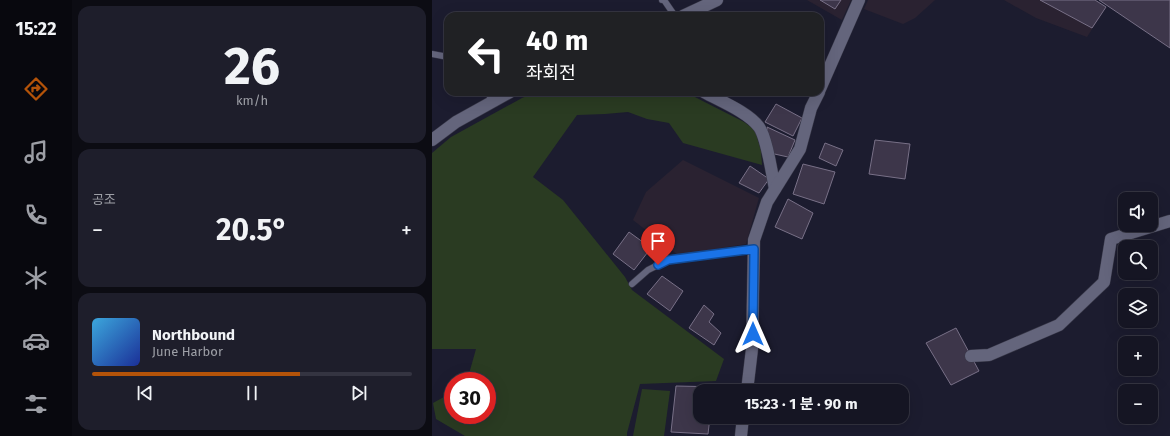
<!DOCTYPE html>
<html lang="ko">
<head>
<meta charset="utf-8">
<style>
	:root { --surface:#151523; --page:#1e1e2b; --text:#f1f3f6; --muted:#9d9fa6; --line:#343441; --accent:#b45309 }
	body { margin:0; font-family:"Fira Sans","Noto Sans KR",sans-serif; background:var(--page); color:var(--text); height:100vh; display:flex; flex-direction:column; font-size:15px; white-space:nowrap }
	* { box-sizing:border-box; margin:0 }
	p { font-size:13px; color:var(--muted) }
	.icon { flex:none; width:22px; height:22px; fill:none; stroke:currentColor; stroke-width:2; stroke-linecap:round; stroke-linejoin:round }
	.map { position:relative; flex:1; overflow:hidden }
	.sheet { display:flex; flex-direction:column; gap:6px; padding:6px; background:#0c0c13; width:360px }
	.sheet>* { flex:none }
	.top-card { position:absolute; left:12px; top:12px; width:380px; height:84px; border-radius:12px; box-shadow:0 4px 16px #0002,0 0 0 1px var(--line); background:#202124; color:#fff; overflow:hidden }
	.tools { position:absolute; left:686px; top:192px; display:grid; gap:8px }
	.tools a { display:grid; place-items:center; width:40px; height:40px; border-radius:8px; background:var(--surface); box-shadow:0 4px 16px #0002,0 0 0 1px var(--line); font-size:20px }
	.speed { position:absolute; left:12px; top:372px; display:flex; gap:8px; font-size:20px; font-weight:700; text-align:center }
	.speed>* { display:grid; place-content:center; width:52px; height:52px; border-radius:50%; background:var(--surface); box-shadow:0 4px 16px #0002,0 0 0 1px var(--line); line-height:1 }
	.speed .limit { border:6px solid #d22; background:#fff; color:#111 }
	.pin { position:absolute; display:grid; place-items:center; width:34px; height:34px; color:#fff; margin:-41px -17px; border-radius:50% 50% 50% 0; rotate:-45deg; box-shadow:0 0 4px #0007 }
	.pin .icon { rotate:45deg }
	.me { position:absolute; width:44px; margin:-22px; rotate:0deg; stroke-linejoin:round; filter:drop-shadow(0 0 3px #0008) }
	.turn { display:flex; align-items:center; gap:14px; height:84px; padding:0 16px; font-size:18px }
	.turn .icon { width:52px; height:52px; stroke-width:2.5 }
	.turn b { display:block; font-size:28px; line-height:34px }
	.big { font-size:30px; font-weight:700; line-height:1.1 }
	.sheet .card { flex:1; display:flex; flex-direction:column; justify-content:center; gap:6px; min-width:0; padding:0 14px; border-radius:12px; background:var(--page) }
	.sheet .dial { align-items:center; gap:0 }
	.dial b { font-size:52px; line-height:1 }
	.song { display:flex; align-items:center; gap:12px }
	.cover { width:48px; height:48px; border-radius:6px; background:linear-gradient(135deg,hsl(200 70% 55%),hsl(230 70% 35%)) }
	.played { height:4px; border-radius:2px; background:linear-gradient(90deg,var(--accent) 65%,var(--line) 65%) }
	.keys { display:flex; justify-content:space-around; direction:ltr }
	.heat { display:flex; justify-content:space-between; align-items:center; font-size:22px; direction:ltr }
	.trip { position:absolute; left:261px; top:384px; width:216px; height:40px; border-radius:12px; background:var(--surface); box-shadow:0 4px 16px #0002,0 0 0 1px var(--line); font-weight:700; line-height:40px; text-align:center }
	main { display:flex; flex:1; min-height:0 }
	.dock { display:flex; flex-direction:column; width:72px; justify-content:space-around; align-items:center; background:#08080e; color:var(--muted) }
	.dock .icon { width:28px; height:28px }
	.dock .current { color:var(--accent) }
	.dock b { font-size:18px; color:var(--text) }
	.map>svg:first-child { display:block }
	.industrial { fill:#2a2231 }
	.green { fill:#2a3b22 }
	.building { fill:#3d364a; stroke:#787087 }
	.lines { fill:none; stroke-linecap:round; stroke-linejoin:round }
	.service-casing { stroke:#393949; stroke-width:7 }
	.minor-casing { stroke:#393949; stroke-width:13 }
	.service { stroke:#64657c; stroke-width:6 }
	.minor { stroke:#64657c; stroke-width:12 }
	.route-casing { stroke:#114b97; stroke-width:10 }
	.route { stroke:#1a73e8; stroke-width:7 }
</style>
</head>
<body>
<main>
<nav class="dock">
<b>15:22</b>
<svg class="icon current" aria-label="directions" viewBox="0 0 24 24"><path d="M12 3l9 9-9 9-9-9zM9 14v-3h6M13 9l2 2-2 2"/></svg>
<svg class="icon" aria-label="music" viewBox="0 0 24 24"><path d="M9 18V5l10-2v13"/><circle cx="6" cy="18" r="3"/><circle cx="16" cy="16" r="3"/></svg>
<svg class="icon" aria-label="phone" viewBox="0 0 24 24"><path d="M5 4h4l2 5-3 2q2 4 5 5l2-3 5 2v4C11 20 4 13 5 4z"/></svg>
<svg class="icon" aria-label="climate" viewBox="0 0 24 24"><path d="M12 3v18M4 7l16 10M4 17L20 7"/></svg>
<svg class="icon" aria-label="car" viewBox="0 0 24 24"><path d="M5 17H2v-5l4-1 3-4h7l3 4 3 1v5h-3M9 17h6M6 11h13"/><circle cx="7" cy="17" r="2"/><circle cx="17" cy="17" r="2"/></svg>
<svg class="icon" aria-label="filters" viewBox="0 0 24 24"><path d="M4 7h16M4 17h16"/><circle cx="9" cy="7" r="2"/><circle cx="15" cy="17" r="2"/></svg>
</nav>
<section class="sheet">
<div class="card dial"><b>26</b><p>km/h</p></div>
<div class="card"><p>공조</p>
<div class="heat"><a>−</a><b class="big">20.5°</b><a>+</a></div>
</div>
<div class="card">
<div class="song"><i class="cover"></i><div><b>Northbound</b><p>June Harbor</p></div></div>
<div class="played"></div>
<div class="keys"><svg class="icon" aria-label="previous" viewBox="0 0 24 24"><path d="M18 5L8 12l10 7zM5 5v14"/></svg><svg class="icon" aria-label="pause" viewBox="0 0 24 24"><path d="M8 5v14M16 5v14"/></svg><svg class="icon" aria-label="next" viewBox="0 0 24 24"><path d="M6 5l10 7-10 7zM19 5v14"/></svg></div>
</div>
</section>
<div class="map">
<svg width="738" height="436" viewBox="0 0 738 436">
	<rect width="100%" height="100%" fill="#1c1c2f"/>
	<g class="industrial">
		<polygon points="375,0 419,0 410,20"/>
		<polygon points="436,0 503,0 483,18 471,24 432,9"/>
		<polygon points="572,0 663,0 674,7 655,37 604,18"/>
		<polygon points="251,160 327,198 314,244 246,255 201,220 214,192"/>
	</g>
	<g class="green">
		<polygon points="105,92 253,92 312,122 323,130 329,151 330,165 251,143 237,123 215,119 196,112 173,114 145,115 101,177 131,200 193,277 200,290 292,359 284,381 208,384 195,433 195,436 33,436 4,419 1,403 21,392 21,415 55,415 55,381 35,381 44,349 0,349 0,153 19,137 90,98"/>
		<polygon points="210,389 238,391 232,436 201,436"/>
	</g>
	<g class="building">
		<polygon points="388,0 409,0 403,9"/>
		<polygon points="608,0 663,0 674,7 660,28"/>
		<polygon points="667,0 738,0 738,48"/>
		<polygon points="344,104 370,118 361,136 333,122"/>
		<polygon points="335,127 363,140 356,157 338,153"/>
		<polygon points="443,140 478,144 473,179 437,174"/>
		<polygon points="393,143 411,150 404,166 387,158"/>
		<polygon points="371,164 403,172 392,204 361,194"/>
		<polygon points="318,166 337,179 327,193 307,183"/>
		<polygon points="356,199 381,213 370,239 343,227"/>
		<polygon points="197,232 219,248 202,270 181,254"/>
		<polygon points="230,276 251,291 238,311 215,294"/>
		<polygon points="272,305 282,314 277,322 289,333 282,345 257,328"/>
		<polygon points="524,328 547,371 519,385 494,343"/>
		<polygon points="244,386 291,387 291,391 268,391 268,417 278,417 276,434 239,432"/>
	</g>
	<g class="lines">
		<g class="service-casing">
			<g id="service">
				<polyline points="230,0 232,0 243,16"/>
				<polyline points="0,54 16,57"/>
				<polyline points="55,92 61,101"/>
				<polyline points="200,284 216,270 236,260 322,249"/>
			</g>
		</g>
		<g class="minor-casing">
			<g id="minor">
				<polyline points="251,16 285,0"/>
				<polyline points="388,89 427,0"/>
				<path d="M 272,92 C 288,101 316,112 327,127 C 335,138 340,175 343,189"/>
				<polyline points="0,140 24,122 78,92"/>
				<polyline points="539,356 557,355 627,325 672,282 679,239 738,221"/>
				<polyline points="315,391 320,349 322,240 335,202 368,149 379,108 387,92"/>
				<polyline points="309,436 311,417"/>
			</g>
		</g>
		<use href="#service" class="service"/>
		<use href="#minor" class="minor"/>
	</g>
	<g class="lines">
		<g class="route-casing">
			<polyline id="route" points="226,265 236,260 322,249 321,334"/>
		</g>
		<use href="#route" class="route"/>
	</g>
</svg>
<div class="tools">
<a><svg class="icon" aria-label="sound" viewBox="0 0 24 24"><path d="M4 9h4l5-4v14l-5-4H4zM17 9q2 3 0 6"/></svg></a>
<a><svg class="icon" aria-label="search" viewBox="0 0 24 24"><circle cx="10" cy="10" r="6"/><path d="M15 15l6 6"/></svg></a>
<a><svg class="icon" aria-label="layers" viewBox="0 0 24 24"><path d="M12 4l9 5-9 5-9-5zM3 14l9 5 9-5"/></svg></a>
<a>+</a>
<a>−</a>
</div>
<div class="speed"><div class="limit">30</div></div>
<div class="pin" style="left:226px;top:265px;background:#d93025"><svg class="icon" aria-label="arrive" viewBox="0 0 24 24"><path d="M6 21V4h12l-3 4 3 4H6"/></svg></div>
<svg class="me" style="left:321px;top:334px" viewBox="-20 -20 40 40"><path d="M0-17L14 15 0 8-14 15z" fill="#1a73e8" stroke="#fff" stroke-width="4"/></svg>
<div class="trip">15:23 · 1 분 · 90 m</div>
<div class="top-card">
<div class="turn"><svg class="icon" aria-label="left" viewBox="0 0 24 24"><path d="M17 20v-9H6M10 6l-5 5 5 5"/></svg><div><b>40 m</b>좌회전</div></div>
</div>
</div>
</main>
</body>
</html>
